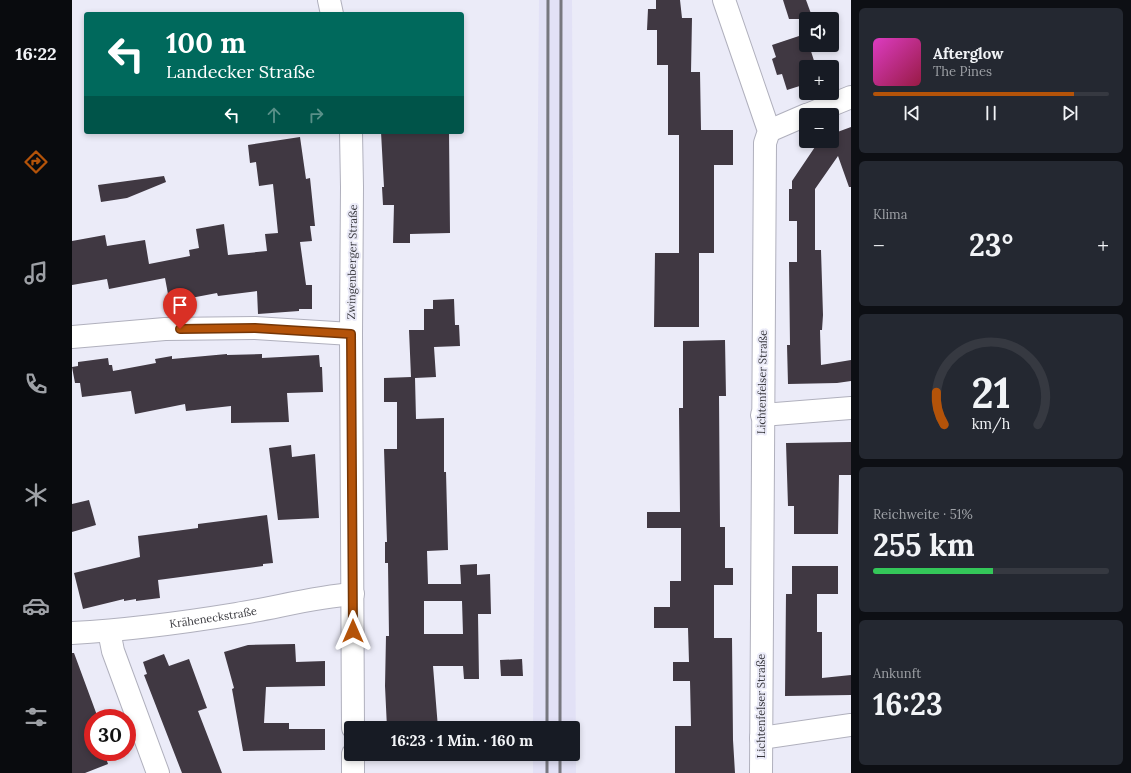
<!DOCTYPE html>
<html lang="de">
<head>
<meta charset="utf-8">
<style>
	:root { --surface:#171b24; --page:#242831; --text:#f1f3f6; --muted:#9ea1a6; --line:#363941; --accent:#b45309 }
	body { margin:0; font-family:Lora,serif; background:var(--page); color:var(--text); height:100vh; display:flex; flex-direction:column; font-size:15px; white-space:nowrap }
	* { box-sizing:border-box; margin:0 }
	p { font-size:13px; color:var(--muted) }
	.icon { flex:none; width:22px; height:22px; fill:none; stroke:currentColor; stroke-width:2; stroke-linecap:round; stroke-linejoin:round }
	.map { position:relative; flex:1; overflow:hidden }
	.panel { display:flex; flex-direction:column; gap:8px; padding:8px; background:#0d0f14; width:280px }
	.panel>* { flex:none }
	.guide { position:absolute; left:12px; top:12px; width:380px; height:122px; border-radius:4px; box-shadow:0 2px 6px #0003; background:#00695c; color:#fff; overflow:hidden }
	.buttons { position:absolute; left:727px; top:12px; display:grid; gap:8px }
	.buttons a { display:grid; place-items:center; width:40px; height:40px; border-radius:4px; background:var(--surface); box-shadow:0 2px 6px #0003; font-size:20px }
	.speed { position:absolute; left:12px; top:709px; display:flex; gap:8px; font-size:20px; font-weight:700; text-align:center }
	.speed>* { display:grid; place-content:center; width:52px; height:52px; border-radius:50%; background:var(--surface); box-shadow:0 2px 6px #0003; line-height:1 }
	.speed .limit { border:6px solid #d22; background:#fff; color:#111 }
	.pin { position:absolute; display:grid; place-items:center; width:34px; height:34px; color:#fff; margin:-41px -17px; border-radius:50% 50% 50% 0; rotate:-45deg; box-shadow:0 0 4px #0007 }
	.pin .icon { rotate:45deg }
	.me { position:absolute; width:44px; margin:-22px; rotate:0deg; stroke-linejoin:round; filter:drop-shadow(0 0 3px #0008) }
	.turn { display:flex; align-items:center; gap:14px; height:84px; padding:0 16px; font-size:18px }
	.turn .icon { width:52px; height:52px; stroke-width:2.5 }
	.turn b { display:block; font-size:28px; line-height:34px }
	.lanes { display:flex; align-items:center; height:38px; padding:0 16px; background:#0003; justify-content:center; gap:20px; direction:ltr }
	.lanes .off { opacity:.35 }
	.big { font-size:30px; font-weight:700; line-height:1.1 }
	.panel .tile { flex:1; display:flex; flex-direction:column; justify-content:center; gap:6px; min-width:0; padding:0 14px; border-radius:6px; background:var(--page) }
	.panel .dial { align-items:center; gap:0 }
	.dial svg { height:104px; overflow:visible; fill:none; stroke:var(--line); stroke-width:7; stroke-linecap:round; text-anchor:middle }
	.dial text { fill:var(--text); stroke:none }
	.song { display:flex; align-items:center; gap:12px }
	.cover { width:48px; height:48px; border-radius:6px; background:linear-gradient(135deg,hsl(310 70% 55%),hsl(340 70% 35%)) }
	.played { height:4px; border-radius:2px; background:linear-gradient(90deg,var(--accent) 85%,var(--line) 85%) }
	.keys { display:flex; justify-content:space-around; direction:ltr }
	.heat { display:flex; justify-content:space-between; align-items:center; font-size:22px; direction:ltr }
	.charge { height:6px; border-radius:3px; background:linear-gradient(90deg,#34c759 51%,var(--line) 0) }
	.trip { position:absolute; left:272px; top:721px; width:236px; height:40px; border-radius:4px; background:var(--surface); box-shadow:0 2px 6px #0003; font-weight:700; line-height:40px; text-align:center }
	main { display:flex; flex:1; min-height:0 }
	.tabs { display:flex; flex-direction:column; width:72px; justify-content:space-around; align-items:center; background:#090b0e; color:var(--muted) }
	.tabs .icon { width:28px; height:28px }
	.tabs .current { color:var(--accent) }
	.tabs b { font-size:18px; color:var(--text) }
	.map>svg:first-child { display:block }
	.built { fill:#e2e1f6 }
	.building { fill:#403842; fill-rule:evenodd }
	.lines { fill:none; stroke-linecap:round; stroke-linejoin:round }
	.minor-casing { stroke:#b0b0bd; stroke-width:24 }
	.minor { stroke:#fff; stroke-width:22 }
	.rail { stroke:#77777f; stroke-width:3 }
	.route-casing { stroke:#753606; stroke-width:10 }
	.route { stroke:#b45309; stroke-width:7 }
	.labels { text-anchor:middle; stroke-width:4; stroke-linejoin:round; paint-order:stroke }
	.street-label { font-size:11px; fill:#37373c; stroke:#ebebf8 }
</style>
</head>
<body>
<main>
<nav class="tabs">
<b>16:22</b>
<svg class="icon current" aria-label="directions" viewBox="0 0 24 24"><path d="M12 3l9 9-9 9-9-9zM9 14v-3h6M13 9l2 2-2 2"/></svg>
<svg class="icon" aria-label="music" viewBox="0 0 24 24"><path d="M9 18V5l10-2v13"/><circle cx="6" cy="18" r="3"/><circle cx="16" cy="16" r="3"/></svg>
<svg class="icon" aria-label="phone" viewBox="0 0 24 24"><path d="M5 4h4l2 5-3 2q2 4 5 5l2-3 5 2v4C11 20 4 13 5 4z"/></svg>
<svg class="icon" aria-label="climate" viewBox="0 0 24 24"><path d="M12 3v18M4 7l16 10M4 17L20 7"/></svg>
<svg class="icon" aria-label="car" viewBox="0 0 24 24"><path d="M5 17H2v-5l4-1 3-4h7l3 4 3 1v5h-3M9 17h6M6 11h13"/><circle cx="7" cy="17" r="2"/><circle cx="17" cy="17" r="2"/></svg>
<svg class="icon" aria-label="filters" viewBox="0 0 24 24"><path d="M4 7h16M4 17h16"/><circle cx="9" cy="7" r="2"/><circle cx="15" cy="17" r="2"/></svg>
</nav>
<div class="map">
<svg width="779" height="773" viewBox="0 0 779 773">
	<rect width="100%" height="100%" fill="#ebebf8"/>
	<polygon class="built" points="467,0 500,0 504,773 461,773 461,754 501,754 501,728 461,728"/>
	<g class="building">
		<polygon points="584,0 608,0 610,18 620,18 619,72 628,72 629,130 661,130 661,165 642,165 642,253 627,253 627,327 582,327 583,253 607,253 607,135 596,135 596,65 585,65 585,30 575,30 576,9 584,9"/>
		<polygon points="711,0 734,0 741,19 717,19"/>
		<polygon points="733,34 734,45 737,45 744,67 734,67 734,84 715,90 710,74 705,75 700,59 704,57 700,45"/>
		<polygon points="779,127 779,187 777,187 766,156 743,189 743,250 749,250 751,315 750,330 748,330 749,365 779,360 779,381 765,383 716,384 715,345 718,345 717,262 725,262 725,221 717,221 717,189 720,189 720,181 747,141 760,141 760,134"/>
		<polygon points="309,132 377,132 378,233 338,234 338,243 321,243 322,205 311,205 310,187 312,187"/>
		<polygon points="228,137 234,179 238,178 243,226 238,226 240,241 228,242 234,285 240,285 240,309 227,309 227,311 186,314 185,291 146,296 145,293 103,301 101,293 96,294 93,278 37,289 35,279 0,285 0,241 33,235 35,246 73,240 77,264 118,256 117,250 127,248 124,229 152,224 156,255 195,251 193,234 206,233 201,184 187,186 184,162 178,163 176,145"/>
		<polygon points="92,176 94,182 55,198 29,202 26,185"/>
		<path d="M 382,299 L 383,325 L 387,325 L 388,346 L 362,347 L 364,377 L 343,378 L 344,419 L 372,418 L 372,472 L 374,472 L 376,550 L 355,551 L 356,584 L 389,584 L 388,565 L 405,564 L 405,575 L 418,574 L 419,614 L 406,614 L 407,679 L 392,679 L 391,666 L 361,666 L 366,728 L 315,728 L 313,686 L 314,636 L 317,636 L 316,563 L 313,563 L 313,542 L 315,542 L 312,449 L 325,449 L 325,402 L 312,402 L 312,378 L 339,377 L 337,330 L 352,330 L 352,309 L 361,309 L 361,300 ZM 352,601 L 390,601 L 391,634 L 352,634 Z"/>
		<polygon points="653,340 654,396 647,396 648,527 653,527 653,568 661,568 661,585 642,585 642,638 660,638 661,740 663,773 603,773 603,726 619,726 618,681 601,681 601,662 617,662 616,628 582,628 582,607 598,607 598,581 609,581 609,528 575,528 575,512 608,512 607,408 611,408 611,341"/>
		<polygon points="155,354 155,355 190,354 190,358 247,355 248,367 250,367 251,392 215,393 217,422 159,423 159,406 114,411 113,404 63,414 59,391 10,397 8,383 3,383 0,367 6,366 6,362 36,358 37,365 40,365 41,371 84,363 83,359 100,356 100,359"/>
		<polygon points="779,442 779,475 767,475 766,534 722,534 722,506 716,506 714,443"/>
		<polygon points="219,445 220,457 243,454 247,518 206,520 197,448"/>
		<polygon points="17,500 24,525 0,532 0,504"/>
		<polygon points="195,515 201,563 191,564 191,566 86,580 88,598 64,601 64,599 52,601 52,599 11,609 2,573 68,557 66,536 126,528 126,524"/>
		<polygon points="720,566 766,566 766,594 745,594 745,632 750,632 750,678 779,675 779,695 713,696 714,594 720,594"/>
		<polygon points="223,644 224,662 253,661 253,686 194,687 192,723 217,723 217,729 253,729 253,750 171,751 160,689 162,688 152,652 176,645"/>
		<polygon points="0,653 2,653 26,718 21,718 21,752 32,752 36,764 13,773 0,773"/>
		<polygon points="92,654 97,666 117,659 135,708 126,711 150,773 110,773 72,675 75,674 71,662"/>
		<polygon points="450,659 451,676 429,676 428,660"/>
	</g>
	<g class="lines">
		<g class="minor-casing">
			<g id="minor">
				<polyline points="257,0 260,14"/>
				<polyline points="652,0 697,131 693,143 689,773"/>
				<polyline points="735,115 779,97"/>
				<polyline points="697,131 734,115"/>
				<polyline points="279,132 280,187 279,334 281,728"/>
				<polyline points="0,337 93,329 183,328 279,334"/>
				<polyline points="690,415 779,408"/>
				<polyline points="37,631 41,651 86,773"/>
				<path id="s1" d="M 0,633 C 55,630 109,623 164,614 C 203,608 241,597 281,594"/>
				<polyline points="689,738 779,725"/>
				<polyline points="281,754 281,773"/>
			</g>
		</g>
		<use href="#minor" class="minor"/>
		<g class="rail">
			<polyline points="475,728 476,0"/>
			<polyline points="488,728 489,0"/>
			<polyline points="475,773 475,754"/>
			<polyline points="488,773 488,754"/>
		</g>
	</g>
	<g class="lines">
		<g class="route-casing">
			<polyline id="route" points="108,329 183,328 279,334 281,631"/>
		</g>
		<use href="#route" class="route"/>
	</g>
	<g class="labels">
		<g class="street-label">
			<text transform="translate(280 262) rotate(-89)" y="4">Zwingenberger Straße</text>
			<text transform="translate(690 382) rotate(-89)" y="4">Lichtenfelser Straße</text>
			<text dy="4" stroke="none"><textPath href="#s1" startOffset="142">Kräheneckstraße</textPath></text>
			<text transform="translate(689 706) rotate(-90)" y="4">Lichtenfelser Straße</text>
		</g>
	</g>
</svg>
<div class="buttons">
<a><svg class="icon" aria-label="sound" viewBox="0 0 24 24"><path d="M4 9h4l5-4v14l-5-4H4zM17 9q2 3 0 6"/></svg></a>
<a>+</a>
<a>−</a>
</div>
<div class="speed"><div class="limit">30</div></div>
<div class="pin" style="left:108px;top:329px;background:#d93025"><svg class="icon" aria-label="arrive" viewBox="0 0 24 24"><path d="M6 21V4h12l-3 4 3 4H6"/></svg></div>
<svg class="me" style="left:281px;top:631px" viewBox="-20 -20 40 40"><path d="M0-17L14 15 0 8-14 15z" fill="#b45309" stroke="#fff" stroke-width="4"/></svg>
<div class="trip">16:23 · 1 Min. · 160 m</div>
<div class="guide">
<div class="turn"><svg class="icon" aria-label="left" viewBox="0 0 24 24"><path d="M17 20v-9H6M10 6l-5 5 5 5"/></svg><div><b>100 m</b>Landecker Straße</div></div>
<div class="lanes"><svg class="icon" aria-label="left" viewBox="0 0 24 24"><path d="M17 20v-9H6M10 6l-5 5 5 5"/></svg><svg class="icon off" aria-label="ahead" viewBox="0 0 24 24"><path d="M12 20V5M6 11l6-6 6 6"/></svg><svg class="icon off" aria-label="right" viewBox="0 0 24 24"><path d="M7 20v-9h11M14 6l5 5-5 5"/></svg></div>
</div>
</div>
<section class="panel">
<div class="tile">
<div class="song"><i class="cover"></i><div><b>Afterglow</b><p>The Pines</p></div></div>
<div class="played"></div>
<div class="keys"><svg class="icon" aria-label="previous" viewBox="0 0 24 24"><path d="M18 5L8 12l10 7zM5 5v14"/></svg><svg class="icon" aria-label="pause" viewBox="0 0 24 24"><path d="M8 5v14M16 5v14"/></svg><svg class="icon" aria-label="next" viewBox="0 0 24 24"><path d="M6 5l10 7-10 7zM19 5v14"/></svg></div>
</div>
<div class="tile"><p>Klima</p>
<div class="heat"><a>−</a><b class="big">23°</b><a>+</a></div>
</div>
<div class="tile dial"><svg viewBox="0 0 100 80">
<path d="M14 69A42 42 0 1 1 86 69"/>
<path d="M14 69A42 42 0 0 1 8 44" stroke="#b45309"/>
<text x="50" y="56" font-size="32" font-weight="700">21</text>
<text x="50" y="72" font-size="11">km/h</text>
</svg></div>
<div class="tile"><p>Reichweite · 51%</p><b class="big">255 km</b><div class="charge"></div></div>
<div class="tile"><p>Ankunft</p><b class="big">16:23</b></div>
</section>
</main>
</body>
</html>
